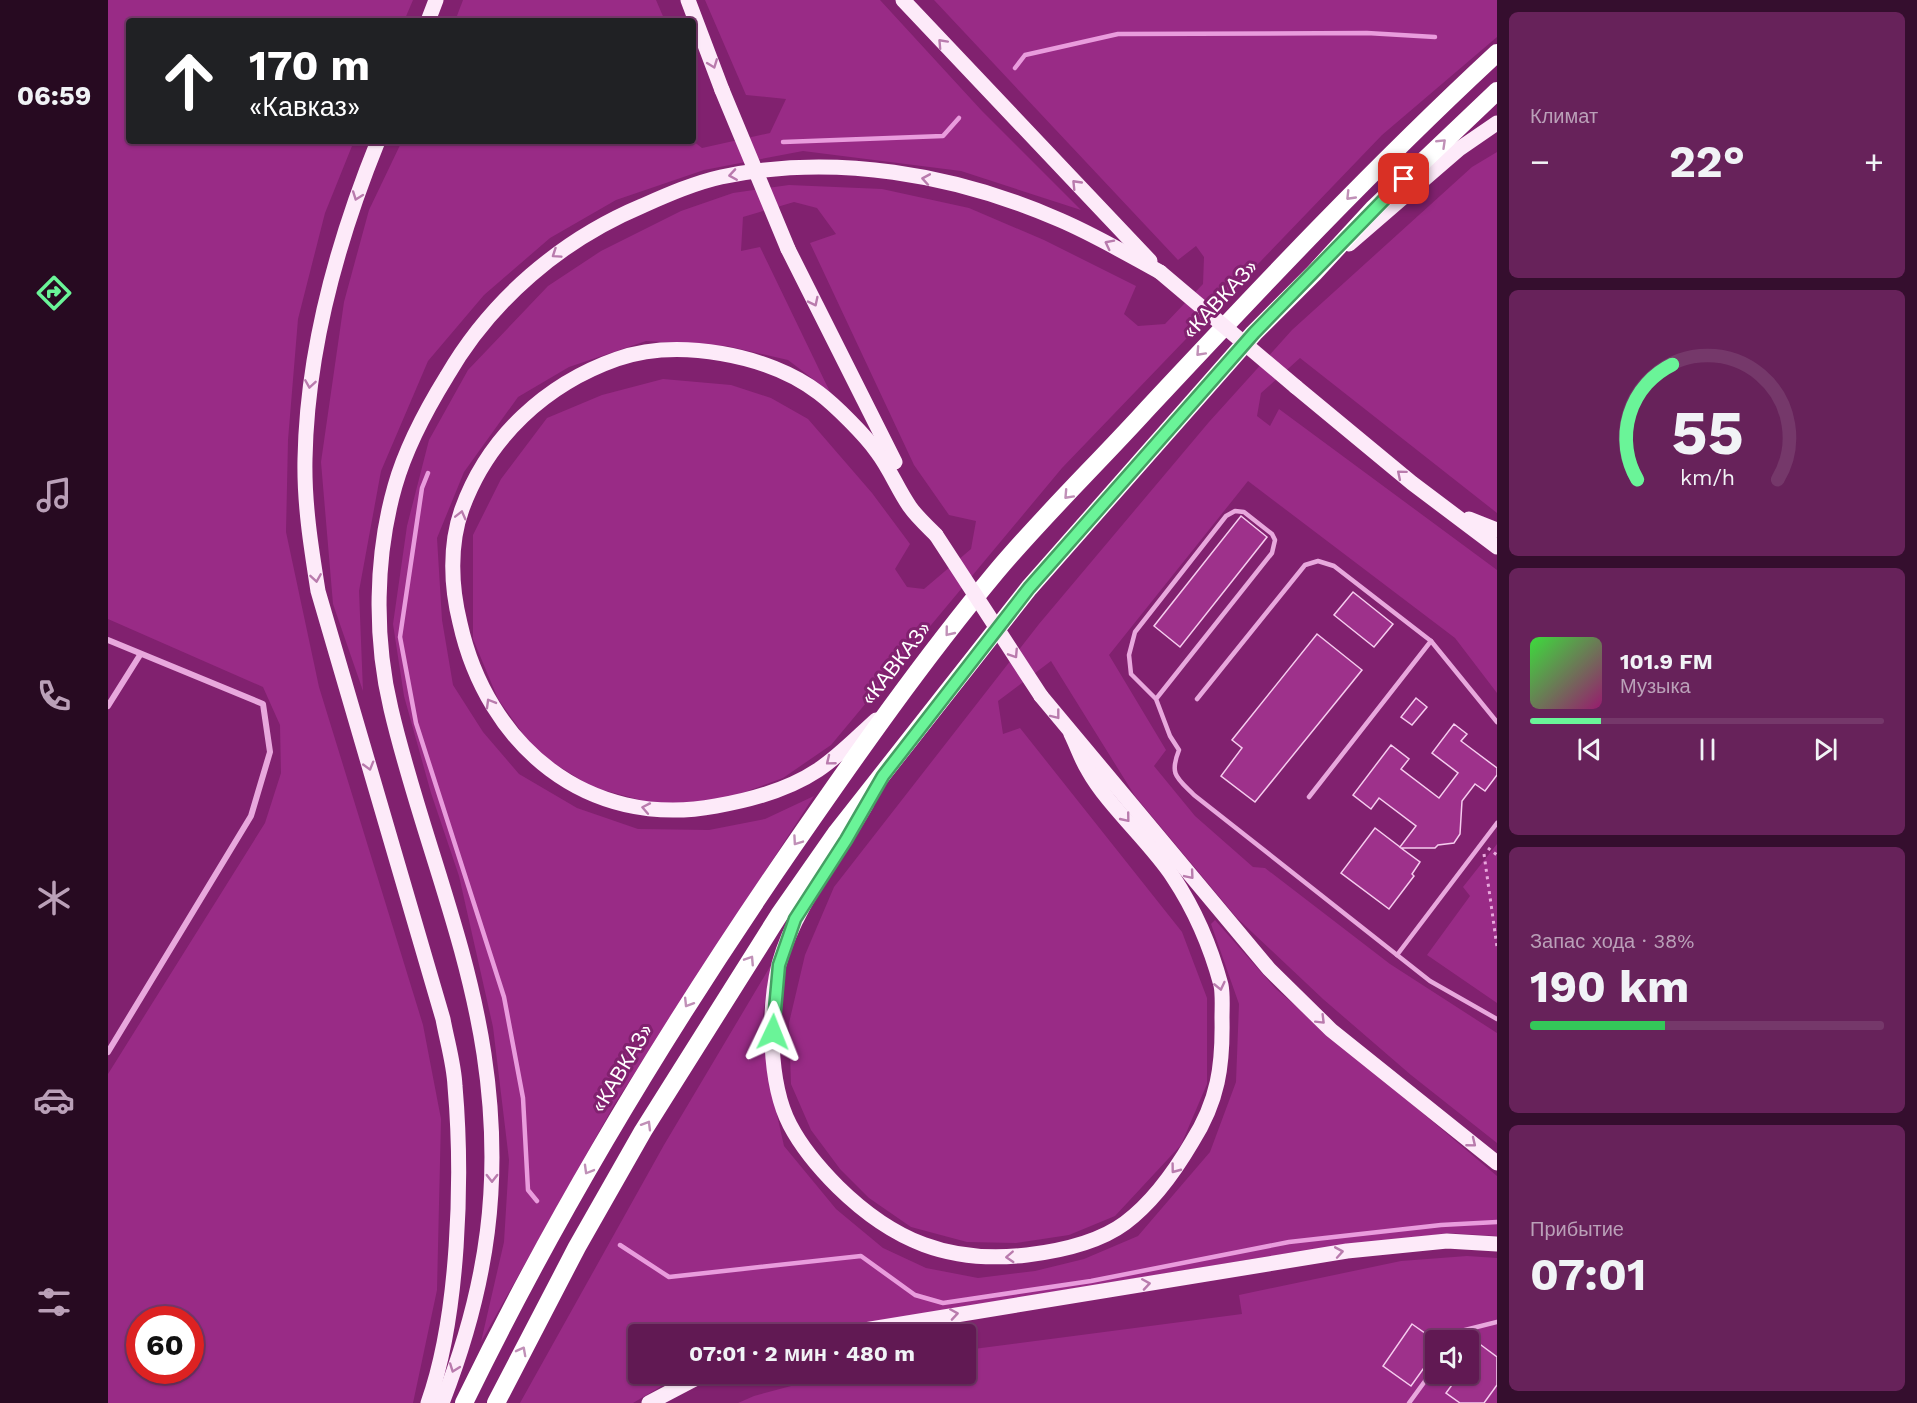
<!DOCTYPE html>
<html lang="ru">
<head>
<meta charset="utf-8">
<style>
	:root { --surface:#611953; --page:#67225a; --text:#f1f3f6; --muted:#baa0b8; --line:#75386a; --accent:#6af498 }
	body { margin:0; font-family:"Work Sans",sans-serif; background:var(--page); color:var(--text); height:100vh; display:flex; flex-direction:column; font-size:22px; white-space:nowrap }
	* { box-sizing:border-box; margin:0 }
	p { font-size:20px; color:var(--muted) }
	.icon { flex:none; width:33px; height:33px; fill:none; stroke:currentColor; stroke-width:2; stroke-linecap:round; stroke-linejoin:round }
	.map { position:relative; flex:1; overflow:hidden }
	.panel { display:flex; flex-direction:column; gap:12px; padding:12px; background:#350e2e; width:420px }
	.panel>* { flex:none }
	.hud { position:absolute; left:18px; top:18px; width:570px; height:126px; border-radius:6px; box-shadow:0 2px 4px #0004,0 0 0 2px var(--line); background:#202124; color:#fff; overflow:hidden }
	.buttons { position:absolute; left:1317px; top:1330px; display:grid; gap:12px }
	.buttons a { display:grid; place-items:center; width:54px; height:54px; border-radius:6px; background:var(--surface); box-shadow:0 2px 4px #0004,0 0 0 2px var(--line); font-size:30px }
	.speed { position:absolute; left:18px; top:1306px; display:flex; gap:12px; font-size:30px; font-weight:700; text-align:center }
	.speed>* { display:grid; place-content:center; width:78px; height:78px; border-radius:50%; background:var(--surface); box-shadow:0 2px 4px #0004,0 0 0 2px var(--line); line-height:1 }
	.speed .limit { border:9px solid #d22; background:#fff; color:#111 }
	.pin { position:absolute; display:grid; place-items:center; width:51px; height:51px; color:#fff; margin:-26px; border-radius:12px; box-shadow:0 3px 9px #0006 }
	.me { position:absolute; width:66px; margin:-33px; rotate:2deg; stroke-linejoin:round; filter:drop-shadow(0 0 4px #0008) }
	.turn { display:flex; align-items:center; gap:21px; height:126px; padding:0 24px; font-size:27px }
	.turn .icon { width:78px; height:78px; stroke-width:2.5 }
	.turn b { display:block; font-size:42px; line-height:51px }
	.big { font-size:45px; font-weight:700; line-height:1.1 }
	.panel .card { flex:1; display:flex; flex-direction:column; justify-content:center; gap:9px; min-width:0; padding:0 21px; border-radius:9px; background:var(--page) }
	.panel .dial { align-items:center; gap:0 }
	.dial svg { height:156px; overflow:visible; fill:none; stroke:var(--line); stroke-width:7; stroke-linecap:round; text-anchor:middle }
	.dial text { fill:var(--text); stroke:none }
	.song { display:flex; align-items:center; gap:18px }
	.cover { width:72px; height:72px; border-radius:9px; background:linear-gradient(135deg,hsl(120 70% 55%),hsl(320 70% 35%)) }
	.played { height:6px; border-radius:3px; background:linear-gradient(90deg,var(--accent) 20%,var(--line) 20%) }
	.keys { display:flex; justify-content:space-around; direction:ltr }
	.heat { display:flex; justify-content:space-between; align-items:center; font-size:33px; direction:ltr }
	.charge { height:9px; border-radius:4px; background:linear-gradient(90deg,#34c759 38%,var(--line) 0) }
	.trip { position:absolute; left:520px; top:1324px; width:348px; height:60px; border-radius:6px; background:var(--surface); box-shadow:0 2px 4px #0004,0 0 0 2px var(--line); font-weight:700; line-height:60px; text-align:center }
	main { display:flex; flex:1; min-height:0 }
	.menu { display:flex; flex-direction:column; width:108px; justify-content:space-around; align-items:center; background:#270a21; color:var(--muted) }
	.menu .icon { width:42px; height:42px }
	.menu .on { color:var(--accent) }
	.menu b { font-size:27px; color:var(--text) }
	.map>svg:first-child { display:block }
	.green { fill:#992b86; fill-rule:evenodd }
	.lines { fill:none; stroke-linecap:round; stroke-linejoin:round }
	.stream { stroke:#e99cdd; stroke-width:4.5 }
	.building { fill:#9e318b; stroke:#f6ccef; stroke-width:1.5 }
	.path { stroke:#e8a8dd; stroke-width:3; stroke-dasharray:3 4.5; stroke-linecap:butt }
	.lane { stroke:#e8a8dd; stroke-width:4.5 }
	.street { stroke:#e8a8dd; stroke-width:6 }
	.primary { stroke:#fdeaf9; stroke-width:15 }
	.highway { stroke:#fff; stroke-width:18 }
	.primary-bridge { stroke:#fdeaf9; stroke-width:15 }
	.oneway { stroke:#b97bad }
	.oneway2 { stroke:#c090b7 }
	.route-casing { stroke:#459f63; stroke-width:15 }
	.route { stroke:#6af498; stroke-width:10 }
	.labels { text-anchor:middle; stroke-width:6; stroke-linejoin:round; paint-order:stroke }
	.street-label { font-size:21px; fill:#fff; stroke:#81216f }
</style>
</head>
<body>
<main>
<nav class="menu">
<b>06:59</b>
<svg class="icon on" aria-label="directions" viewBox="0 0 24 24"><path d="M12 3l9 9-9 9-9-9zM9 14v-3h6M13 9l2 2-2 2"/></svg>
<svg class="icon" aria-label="music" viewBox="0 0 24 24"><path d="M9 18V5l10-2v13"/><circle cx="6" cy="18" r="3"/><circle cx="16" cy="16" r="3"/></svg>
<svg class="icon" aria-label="phone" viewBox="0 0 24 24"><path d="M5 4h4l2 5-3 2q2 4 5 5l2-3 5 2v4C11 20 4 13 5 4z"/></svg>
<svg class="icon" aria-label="climate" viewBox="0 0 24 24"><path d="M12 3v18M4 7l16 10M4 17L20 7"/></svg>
<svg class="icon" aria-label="car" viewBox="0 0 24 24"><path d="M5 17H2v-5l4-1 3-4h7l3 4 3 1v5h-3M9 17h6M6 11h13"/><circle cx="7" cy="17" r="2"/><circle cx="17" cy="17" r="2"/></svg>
<svg class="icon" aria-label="filters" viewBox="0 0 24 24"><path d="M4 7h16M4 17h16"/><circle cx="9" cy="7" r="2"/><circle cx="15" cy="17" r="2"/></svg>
</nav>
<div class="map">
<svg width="1389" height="1403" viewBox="0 0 1389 1403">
	<rect width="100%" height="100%" fill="#81216f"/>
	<g class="green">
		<path d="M 0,0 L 305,0 L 296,21 L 21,21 L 21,141 L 246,141 L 217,213 L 190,319 L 180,440 L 178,532 L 211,687 L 315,1025 L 333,1119 L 329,1290 L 305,1403 L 0,1403 L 0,1074 L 157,823 L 173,773 L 172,725 L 155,687 L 0,619 ZM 32,1320 L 82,1320 L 82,1371 L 32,1371 Z"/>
		<polygon points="355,0 548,0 557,21 347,21"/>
		<polygon points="597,0 772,0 874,111 973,210 853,171 695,151 596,170 508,200 442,238 376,295 320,361 273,471 251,591 255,691 225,604 213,462 236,302 261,210 294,141 585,141 594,148 662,133 678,99 638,95"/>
		<polygon points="826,0 1389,0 1389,37 1274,135 954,468 723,745 675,778 607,803 547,804 484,787 428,752 390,699 365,639 365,535 393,479 439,418 494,395 555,379 623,385 663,398 700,419 764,493 802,544 787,569 799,587 816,589 863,549 868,521 841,515 806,465 702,243 728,234 709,208 686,202 635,217 633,251 652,247 722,392 680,360 619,346 538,341 461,367 410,397 356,472 329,538 334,620 345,685 375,732 411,774 469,808 530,829 601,830 657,819 706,796 506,1105 373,1342 396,1242 401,1160 385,1027 351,876 323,793 296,696 285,624 299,526 321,440 360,370 440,286 493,251 573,211 625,193 681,185 774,189 861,208 936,240 1028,286 1016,314 1030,326 1057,324 1095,284 1096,257 1088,246 1070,260"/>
		<polygon points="1389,152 1389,513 1192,358 1153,393 1149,416 1162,426 1171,409 1389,570 1389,693 1347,638 1140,481 1001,655 1058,750 1046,766 1087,816 1145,867 1157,868 1282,964 1389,1033 1389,1143 1303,1075 1215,999 1129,918 1027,796 943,661 890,701 895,734 912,728 1074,932 1099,998 1099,1084 1073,1145 1007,1216 961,1235 908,1243 859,1242 803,1227 761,1198 732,1169 703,1130 683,1084 681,1023 697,955 726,887 931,624 1101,422 1184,330 1364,167"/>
		<polygon points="1389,844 1389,1003 1319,955 1362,896 1355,887"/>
		<polygon points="1107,920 1168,989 1389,1176 1389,1236 1341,1233 1181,1253 684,1335 531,1335 531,1374 574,1374 525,1403 412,1403 556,1145 663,965 655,1014 660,1075 676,1146 728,1209 775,1248 818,1268 870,1278 927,1271 976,1259 1030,1236 1102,1152 1128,1082 1131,1004 1103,924"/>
		<path d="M 1359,1256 L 1389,1258 L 1389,1403 L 630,1403 L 646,1396 L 728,1374 L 858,1374 L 858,1350 L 1134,1314 L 1131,1295 L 1293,1261 ZM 1328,1341 L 1360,1341 L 1360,1374 L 1328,1374 Z"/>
	</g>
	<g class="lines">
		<g class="stream">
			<polyline points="907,68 917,55 1010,34 1259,33 1327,37"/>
			<polyline points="675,142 835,136 851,118"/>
			<polyline points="320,473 314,488 292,637 308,723 396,997 415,1098 420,1190 429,1201"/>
			<polyline points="512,1245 561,1277 753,1256 807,1295 835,1303 983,1281 1181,1242 1333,1225 1389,1222"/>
		</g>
	</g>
	<g class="building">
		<polygon points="1133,516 1159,537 1072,647 1046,626"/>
		<polygon points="1245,592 1285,624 1266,647 1226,615"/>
		<polygon points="1209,634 1254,670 1147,802 1113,776 1134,748 1124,740"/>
		<polygon points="1308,698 1319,707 1304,725 1293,717"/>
		<polygon points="1346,724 1359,734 1353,741 1389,768 1389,775 1377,791 1367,784 1354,801 1352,834 1346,843 1330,845 1327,848 1293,848 1312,862 1304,874 1306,876 1281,909 1233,873 1267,828 1292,847 1308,826 1271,798 1263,809 1245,795 1283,745 1301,759 1293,769 1331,798 1350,773 1324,753"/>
		<polygon points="1304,1324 1328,1341 1328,1351 1303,1386 1275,1366"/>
		<polygon points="1373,1345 1389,1357 1389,1385 1376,1403 1352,1403 1338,1393 1352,1374 1360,1374 1360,1362"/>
	</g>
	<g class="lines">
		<g class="path">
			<polyline points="1380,848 1389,855"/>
			<polyline points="1376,854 1389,947"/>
		</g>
		<g class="lane">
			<path d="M 1048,699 L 1164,553 L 1167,540 L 1164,534 L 1136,512 L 1127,511 L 1118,516 L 1027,632 L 1021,655 L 1023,674 L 1048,699 L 1062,736 L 1071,750 C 1061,775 1069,778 1086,795 L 1322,981 L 1389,1019"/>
			<polyline points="1089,699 1197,565 1210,561 1226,566 1323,641 1389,722"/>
			<polyline points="1201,797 1323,641"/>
			<polyline points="1289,955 1389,823"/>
			<polyline points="1346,1341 1353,1331 1389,1322"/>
			<polyline points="1301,1403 1328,1366"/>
		</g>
		<g class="street">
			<polyline points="0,640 155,704 162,752 143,816 0,1052"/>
			<polyline points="0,706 32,655"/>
		</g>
		<g class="primary">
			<polyline points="580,0 614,90"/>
			<polyline points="795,0 1042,261"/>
			<polyline points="320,21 328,0"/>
			<path d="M 270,141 C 229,242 199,350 197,459 C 196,503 203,547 210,591 L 335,1019 C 339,1041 346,1064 347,1086 C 355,1178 351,1316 320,1403"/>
			<polyline points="1241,244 1351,149 1389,123"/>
			<polyline points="680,249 787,462"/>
			<polyline points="1188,387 1304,483 1389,547"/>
			<polyline points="1361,519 1389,530"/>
			<polyline points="933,696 1161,969 1223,1030 1389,1163"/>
			<path d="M 768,720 C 749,737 731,756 710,770 C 680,790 643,800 608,806 C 479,830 379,745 352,623 C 343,587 341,545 354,509 C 380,437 438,384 509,359 C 569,338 660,354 711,393 C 727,405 758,436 769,452 C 782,469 790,490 802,507 C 809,517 819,526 828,535"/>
			<path d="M 759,803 C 730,855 687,905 671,964 C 660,1008 660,1083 682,1125 C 694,1148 711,1168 730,1187 C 785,1241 841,1264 919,1255 C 952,1251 990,1243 1017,1223 C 1045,1202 1067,1171 1084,1142 C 1110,1101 1115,1066 1114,1018 C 1114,1007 1115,995 1113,985 C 1103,948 1087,910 1065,877 C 1042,842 1000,806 980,770 C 973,759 969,746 963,734"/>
			<polyline points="726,1335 1239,1251 1339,1241 1389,1244"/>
			<path d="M 334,1403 C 380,1285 395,1180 376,1054 C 358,935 310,825 283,709 C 266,638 267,556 287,486 C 298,447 318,410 339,376 C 383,300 453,240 534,206 C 559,195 586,183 613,177 C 726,153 847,174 952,220 C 987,235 1019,254 1052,272"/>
			<polyline points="541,1403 596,1374"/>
		</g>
		<g class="highway">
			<path d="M 356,1403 C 450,1209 562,1025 684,848 C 749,754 814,661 888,572 C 936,515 990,463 1040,408 C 1153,287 1267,166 1389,53"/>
			<polyline points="388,1403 469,1247 535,1131 671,915 729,832 921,588 1146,333 1206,273 1265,209 1389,91"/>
		</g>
		<g class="primary-bridge">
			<polyline points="614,90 680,249"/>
			<polyline points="1052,272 1188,387"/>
			<polyline points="828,535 933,696"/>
		</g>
	</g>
	<defs><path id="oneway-chevron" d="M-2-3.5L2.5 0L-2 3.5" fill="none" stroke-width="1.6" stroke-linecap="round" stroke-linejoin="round" transform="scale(1.5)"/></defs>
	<g class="oneway">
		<use href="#oneway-chevron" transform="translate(834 43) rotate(-133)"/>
		<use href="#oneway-chevron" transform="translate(605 64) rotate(69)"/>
		<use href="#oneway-chevron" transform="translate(625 175) rotate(171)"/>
		<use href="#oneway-chevron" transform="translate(818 179) rotate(-170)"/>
		<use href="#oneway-chevron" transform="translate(968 184) rotate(-134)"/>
		<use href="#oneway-chevron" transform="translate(249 196) rotate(110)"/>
		<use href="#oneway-chevron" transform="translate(1001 244) rotate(-153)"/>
		<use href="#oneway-chevron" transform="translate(448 254) rotate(146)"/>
		<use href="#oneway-chevron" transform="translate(706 302) rotate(64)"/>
		<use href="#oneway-chevron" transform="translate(202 384) rotate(99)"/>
		<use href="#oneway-chevron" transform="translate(1293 474) rotate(-140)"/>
		<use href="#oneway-chevron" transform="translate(353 515) rotate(-76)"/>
		<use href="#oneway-chevron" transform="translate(208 578) rotate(81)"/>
		<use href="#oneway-chevron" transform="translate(906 654) rotate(57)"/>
		<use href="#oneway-chevron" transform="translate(382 703) rotate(-120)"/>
		<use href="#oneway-chevron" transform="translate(948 715) rotate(52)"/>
		<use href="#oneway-chevron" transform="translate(722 761) rotate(141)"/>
		<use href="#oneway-chevron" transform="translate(261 766) rotate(74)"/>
		<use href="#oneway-chevron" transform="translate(538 808) rotate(-169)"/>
		<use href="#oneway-chevron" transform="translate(1018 818) rotate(51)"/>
		<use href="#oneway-chevron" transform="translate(1082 875) rotate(50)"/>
		<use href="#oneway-chevron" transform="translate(1112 986) rotate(77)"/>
		<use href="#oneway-chevron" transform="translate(1213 1020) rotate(45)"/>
		<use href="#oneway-chevron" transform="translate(1364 1143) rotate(39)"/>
		<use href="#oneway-chevron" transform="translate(1067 1169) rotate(127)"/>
		<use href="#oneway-chevron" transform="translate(384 1178) rotate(90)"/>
		<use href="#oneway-chevron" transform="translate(1231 1252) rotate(-10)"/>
		<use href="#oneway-chevron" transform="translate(902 1257) rotate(177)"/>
		<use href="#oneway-chevron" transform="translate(1038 1284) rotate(-9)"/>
		<use href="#oneway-chevron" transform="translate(846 1314) rotate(-9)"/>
		<use href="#oneway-chevron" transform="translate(346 1368) rotate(110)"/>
	</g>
	<g class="oneway2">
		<use href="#oneway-chevron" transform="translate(1334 143) rotate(-44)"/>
		<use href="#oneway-chevron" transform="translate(1242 196) rotate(134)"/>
		<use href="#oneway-chevron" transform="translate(1092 352) rotate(133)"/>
		<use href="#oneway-chevron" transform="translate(960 495) rotate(133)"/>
		<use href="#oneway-chevron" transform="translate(841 632) rotate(129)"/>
		<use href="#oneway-chevron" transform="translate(689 841) rotate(125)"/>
		<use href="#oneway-chevron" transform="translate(642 960) rotate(-57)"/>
		<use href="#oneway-chevron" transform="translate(580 1003) rotate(122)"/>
		<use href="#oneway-chevron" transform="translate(539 1125) rotate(-59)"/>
		<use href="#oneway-chevron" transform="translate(480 1170) rotate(120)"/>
		<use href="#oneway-chevron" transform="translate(414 1351) rotate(-62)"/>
	</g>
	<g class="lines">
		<g class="route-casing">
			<polyline id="route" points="665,1032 671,965 687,919 738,840 775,776 921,588 1146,333 1296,179"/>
		</g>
		<use href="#route" class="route"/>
	</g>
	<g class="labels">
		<g class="street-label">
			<text transform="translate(1112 299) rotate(-47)" y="7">«КАВКАЗ»</text>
			<text transform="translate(788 663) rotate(-52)" y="7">«КАВКАЗ»</text>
			<text transform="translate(514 1068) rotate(-59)" y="7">«КАВКАЗ»</text>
		</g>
	</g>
</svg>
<div class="buttons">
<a><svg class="icon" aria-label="sound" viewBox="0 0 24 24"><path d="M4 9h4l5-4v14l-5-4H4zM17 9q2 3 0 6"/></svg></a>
</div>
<div class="speed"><div class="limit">60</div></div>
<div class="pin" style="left:1296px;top:179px;background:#d93025"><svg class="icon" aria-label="arrive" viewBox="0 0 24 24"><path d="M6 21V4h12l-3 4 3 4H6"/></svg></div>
<svg class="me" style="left:665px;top:1032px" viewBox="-20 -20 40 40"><path d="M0-17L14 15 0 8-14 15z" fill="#6af498" stroke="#fff" stroke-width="4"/></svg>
<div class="trip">07:01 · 2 мин · 480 m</div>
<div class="hud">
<div class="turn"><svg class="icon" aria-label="ahead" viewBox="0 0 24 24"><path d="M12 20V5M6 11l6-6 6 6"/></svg><div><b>170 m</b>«Кавказ»</div></div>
</div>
</div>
<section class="panel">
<div class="card"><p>Климат</p>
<div class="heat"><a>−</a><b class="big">22°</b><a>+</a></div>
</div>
<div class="card dial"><svg viewBox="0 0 100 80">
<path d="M14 69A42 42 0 1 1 86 69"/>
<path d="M14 69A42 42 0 0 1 32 10" stroke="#6af498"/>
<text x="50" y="56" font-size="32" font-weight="700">55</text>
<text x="50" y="72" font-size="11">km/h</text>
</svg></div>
<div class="card">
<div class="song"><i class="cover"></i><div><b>101.9 FM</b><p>Музыка</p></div></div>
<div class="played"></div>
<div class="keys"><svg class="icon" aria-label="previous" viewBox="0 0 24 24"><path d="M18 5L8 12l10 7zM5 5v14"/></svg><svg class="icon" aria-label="pause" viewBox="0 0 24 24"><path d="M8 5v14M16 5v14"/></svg><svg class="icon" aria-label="next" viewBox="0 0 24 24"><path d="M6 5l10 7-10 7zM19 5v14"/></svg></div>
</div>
<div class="card"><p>Запас хода · 38%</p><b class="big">190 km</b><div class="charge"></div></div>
<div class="card"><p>Прибытие</p><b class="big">07:01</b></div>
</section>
</main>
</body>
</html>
